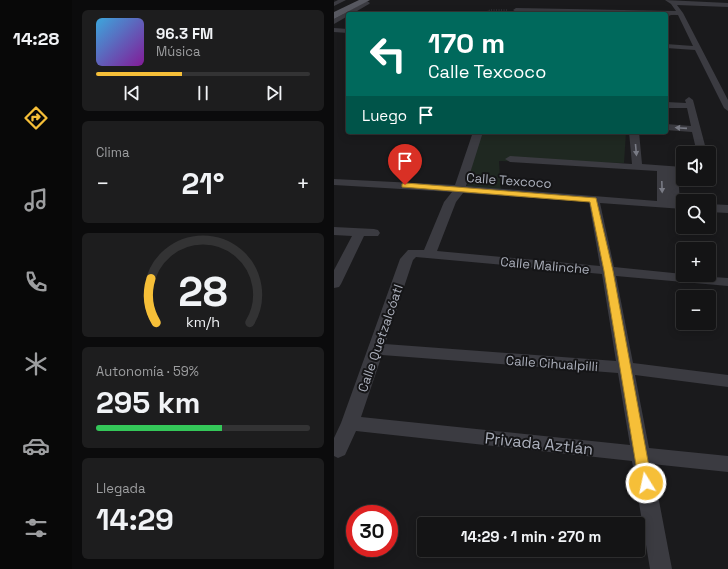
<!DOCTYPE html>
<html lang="es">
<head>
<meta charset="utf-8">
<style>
	:root { --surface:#141415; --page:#1d1d1e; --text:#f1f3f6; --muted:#9d9ea0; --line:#333334; --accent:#f6bf38 }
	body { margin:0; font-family:"Space Grotesk",sans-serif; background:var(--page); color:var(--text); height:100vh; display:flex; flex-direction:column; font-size:15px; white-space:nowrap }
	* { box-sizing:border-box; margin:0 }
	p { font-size:13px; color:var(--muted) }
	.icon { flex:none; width:22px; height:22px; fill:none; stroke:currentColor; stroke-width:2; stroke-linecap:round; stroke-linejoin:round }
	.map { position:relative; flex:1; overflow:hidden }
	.side { display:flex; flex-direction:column; gap:10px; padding:10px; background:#0b0b0c; width:262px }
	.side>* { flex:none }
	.banner { position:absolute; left:12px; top:12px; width:322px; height:122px; border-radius:4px; box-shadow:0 2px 10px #0003,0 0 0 1px var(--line); background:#00695c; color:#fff; overflow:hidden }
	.fabs { position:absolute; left:342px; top:146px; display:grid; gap:8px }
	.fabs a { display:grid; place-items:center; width:40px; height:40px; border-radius:4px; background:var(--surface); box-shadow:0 2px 10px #0003,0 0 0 1px var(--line); font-size:20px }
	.speed { position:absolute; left:12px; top:505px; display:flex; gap:8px; font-size:20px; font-weight:700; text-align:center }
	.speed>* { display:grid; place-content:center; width:52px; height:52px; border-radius:50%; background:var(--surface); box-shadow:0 2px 10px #0003,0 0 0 1px var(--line); line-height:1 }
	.speed .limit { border:6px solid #d22; background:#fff; color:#111 }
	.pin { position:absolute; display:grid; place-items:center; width:34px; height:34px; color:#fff; margin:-41px -17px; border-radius:50% 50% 50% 0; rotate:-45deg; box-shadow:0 0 4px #0007 }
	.pin .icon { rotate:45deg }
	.me { position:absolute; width:44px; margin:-22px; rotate:350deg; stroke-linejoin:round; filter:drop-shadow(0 0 3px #0008) }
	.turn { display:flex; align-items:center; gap:14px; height:84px; padding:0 16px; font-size:18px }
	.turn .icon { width:52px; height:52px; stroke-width:2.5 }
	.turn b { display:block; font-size:28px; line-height:34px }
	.then { display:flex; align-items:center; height:38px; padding:0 16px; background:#0003; gap:8px; font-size:15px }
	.big { font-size:30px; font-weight:800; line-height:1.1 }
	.side .card { flex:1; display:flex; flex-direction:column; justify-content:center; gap:6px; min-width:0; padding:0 14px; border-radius:6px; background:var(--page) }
	.side .dial { align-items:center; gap:0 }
	.dial svg { height:104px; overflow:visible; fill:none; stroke:var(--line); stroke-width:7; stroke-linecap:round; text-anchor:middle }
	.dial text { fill:var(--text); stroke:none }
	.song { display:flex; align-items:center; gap:12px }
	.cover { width:48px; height:48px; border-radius:6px; background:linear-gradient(135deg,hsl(200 70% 55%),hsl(290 70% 35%)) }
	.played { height:4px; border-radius:2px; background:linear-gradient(90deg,var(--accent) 40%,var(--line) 40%) }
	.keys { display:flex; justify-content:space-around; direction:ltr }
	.heat { display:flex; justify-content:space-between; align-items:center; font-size:22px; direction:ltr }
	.charge { height:6px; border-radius:3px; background:linear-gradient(90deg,#34c759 59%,var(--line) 0) }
	.trip { position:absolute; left:83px; top:517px; width:228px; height:40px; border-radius:4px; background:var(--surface); box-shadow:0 2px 10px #0003,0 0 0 1px var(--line); font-weight:800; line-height:40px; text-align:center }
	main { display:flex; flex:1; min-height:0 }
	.tab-bar { display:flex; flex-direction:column; width:72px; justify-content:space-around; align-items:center; background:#080808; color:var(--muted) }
	.tab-bar .icon { width:28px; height:28px }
	.tab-bar .selected { color:var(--accent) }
	.tab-bar b { font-size:18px; color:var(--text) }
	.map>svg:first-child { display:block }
	.green { fill:#1f2821 }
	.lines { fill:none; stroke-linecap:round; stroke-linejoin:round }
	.path { stroke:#414248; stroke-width:1; stroke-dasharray:1 1.5; stroke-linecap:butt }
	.lane { fill:#3b3b41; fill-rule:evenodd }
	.street { fill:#3b3b41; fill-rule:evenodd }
	.primary { fill:#575860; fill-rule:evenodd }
	.oneway { fill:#797b85 }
	.route { fill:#f6bf38; stroke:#a07c24 }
	.labels { text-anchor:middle; stroke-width:4; stroke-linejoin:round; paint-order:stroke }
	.street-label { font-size:13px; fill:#acb0bc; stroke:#151517 }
	.near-street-label { font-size:16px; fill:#acb0bc; stroke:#151517 }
</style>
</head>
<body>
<main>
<nav class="tab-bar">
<b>14:28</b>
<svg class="icon selected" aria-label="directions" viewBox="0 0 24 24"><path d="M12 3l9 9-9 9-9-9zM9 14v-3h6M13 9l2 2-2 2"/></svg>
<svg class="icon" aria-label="music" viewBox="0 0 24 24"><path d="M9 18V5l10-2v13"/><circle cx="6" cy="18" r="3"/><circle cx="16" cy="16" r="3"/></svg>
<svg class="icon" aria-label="phone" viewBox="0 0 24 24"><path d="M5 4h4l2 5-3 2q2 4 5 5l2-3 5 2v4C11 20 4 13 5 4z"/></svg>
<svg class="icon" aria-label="climate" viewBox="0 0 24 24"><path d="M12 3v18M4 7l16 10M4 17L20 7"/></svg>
<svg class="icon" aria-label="car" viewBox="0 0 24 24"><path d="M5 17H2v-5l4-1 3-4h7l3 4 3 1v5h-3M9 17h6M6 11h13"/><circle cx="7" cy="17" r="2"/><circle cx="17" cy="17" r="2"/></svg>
<svg class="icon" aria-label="filters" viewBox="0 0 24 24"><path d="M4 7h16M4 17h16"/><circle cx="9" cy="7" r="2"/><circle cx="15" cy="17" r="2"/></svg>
</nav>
<section class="side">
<div class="card">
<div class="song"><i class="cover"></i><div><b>96.3 FM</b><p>Música</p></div></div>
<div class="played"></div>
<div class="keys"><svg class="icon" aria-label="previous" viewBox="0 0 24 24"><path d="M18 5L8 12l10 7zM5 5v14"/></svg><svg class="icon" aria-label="pause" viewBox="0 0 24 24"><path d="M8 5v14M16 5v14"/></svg><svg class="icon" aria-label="next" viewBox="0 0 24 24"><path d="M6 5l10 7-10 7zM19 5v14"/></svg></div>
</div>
<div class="card"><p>Clima</p>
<div class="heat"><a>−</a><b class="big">21°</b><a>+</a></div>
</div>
<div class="card dial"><svg viewBox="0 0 100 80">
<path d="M14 69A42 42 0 1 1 86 69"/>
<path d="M14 69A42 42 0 0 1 10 35" stroke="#f6bf38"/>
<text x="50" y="56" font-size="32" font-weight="700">28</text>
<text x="50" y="72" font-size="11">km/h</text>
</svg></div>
<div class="card"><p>Autonomía · 59%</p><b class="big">295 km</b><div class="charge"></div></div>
<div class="card"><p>Llegada</p><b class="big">14:29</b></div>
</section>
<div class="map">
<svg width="394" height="569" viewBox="0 0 394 569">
	<rect width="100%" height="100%" fill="#1a1a1c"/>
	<polygon class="green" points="146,132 292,132 290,163 165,161 167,193 132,190"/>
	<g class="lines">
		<polyline class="path" points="148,14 156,10 173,10"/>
		<polygon class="lane" points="340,12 342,13 332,17 332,15"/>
		<g class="street">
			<polygon points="4,0 12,0 0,6 0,2"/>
			<polygon points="331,0 394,3 394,7 343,5 349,13 394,100 394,111 390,108 361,50 332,48 332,44 359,46 344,15 182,12 179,10 182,8 342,11 337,4"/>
			<polygon points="33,1 36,3 35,4 18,14 14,14 14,16 0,24 0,19"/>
			<polygon points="0,28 14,29 14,33 0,32"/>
			<polygon points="355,97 359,100 373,153 363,153 358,132 332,130 332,124 357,126 353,108 332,108 332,102 352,103 351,100"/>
			<path d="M 139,132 L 149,132 L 132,186 L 323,201 L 323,171 L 176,162 L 171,159 L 176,156 L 298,164 L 295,132 L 305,132 L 308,164 L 349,167 L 349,173 L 344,173 L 346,202 L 349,203 L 349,209 L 266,203 L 280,267 L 349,274 L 349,275 L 394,278 L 394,286 L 282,276 L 299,363 L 394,375 L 394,387 L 301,375 L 315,448 L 394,456 L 394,472 L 318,464 L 338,569 L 316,569 L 298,461 L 22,431 L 11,455 L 4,458 L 0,456 L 0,438 L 7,423 L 66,259 L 74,250 L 90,250 L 110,202 L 118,192 L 0,185 L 0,179 L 121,185 ZM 129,193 L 255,202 L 266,266 L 103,251 L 122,202 ZM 82,257 L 268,274 L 282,361 L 51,344 L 79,260 ZM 48,355 L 284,373 L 296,445 L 27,417 Z"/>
			<polygon points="375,204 394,205 394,213 375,212"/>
			<polygon points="0,227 40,229 44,230 46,233 44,236 30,236 7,284 5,287 0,288 0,270 18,236 0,235"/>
		</g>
		<polygon class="primary" points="25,0 36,0 0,19 0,12"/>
	</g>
	<defs><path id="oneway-solid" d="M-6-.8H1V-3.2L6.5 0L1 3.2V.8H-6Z"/></defs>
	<g class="oneway">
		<use href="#oneway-solid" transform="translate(347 128) rotate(-176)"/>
		<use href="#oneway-solid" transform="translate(302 150) rotate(85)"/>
		<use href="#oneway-solid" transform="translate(328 187) rotate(88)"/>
	</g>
	<polygon class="route" points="71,183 262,198 279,271 318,483 316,487 312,488 307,487 305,483 270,271 256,202 68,187 68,184"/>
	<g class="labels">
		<g class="street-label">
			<text transform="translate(175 180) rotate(4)" y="5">Calle Texcoco</text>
			<text transform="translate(211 265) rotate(5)" y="5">Calle Malinche</text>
			<text transform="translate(46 338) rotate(-71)" y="5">Calle Quetzalcóatl</text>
			<text transform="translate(218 363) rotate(4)" y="5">Calle Cihualpilli</text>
		</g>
		<g class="near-street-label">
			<text transform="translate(205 443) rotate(6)" y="6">Privada Aztlán</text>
		</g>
	</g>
</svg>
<div class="fabs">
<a><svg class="icon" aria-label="sound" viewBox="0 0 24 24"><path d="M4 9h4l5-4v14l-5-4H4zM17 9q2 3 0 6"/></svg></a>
<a><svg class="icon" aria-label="search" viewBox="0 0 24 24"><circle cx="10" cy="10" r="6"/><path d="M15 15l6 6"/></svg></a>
<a>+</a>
<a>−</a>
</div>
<div class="speed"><div class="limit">30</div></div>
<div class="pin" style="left:71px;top:185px;background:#d93025"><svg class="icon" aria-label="arrive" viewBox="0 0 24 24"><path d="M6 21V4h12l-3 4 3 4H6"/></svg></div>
<svg class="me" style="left:312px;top:483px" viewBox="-20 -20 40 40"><circle r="17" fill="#f6bf38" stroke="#fff" stroke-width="3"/><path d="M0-11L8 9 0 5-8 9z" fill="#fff"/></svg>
<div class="trip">14:29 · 1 min · 270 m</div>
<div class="banner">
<div class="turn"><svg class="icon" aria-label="left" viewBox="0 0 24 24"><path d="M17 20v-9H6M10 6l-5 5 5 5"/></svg><div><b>170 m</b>Calle Texcoco</div></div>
<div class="then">Luego<svg class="icon" aria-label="arrive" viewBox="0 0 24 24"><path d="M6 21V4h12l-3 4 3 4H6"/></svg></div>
</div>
</div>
</main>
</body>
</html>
